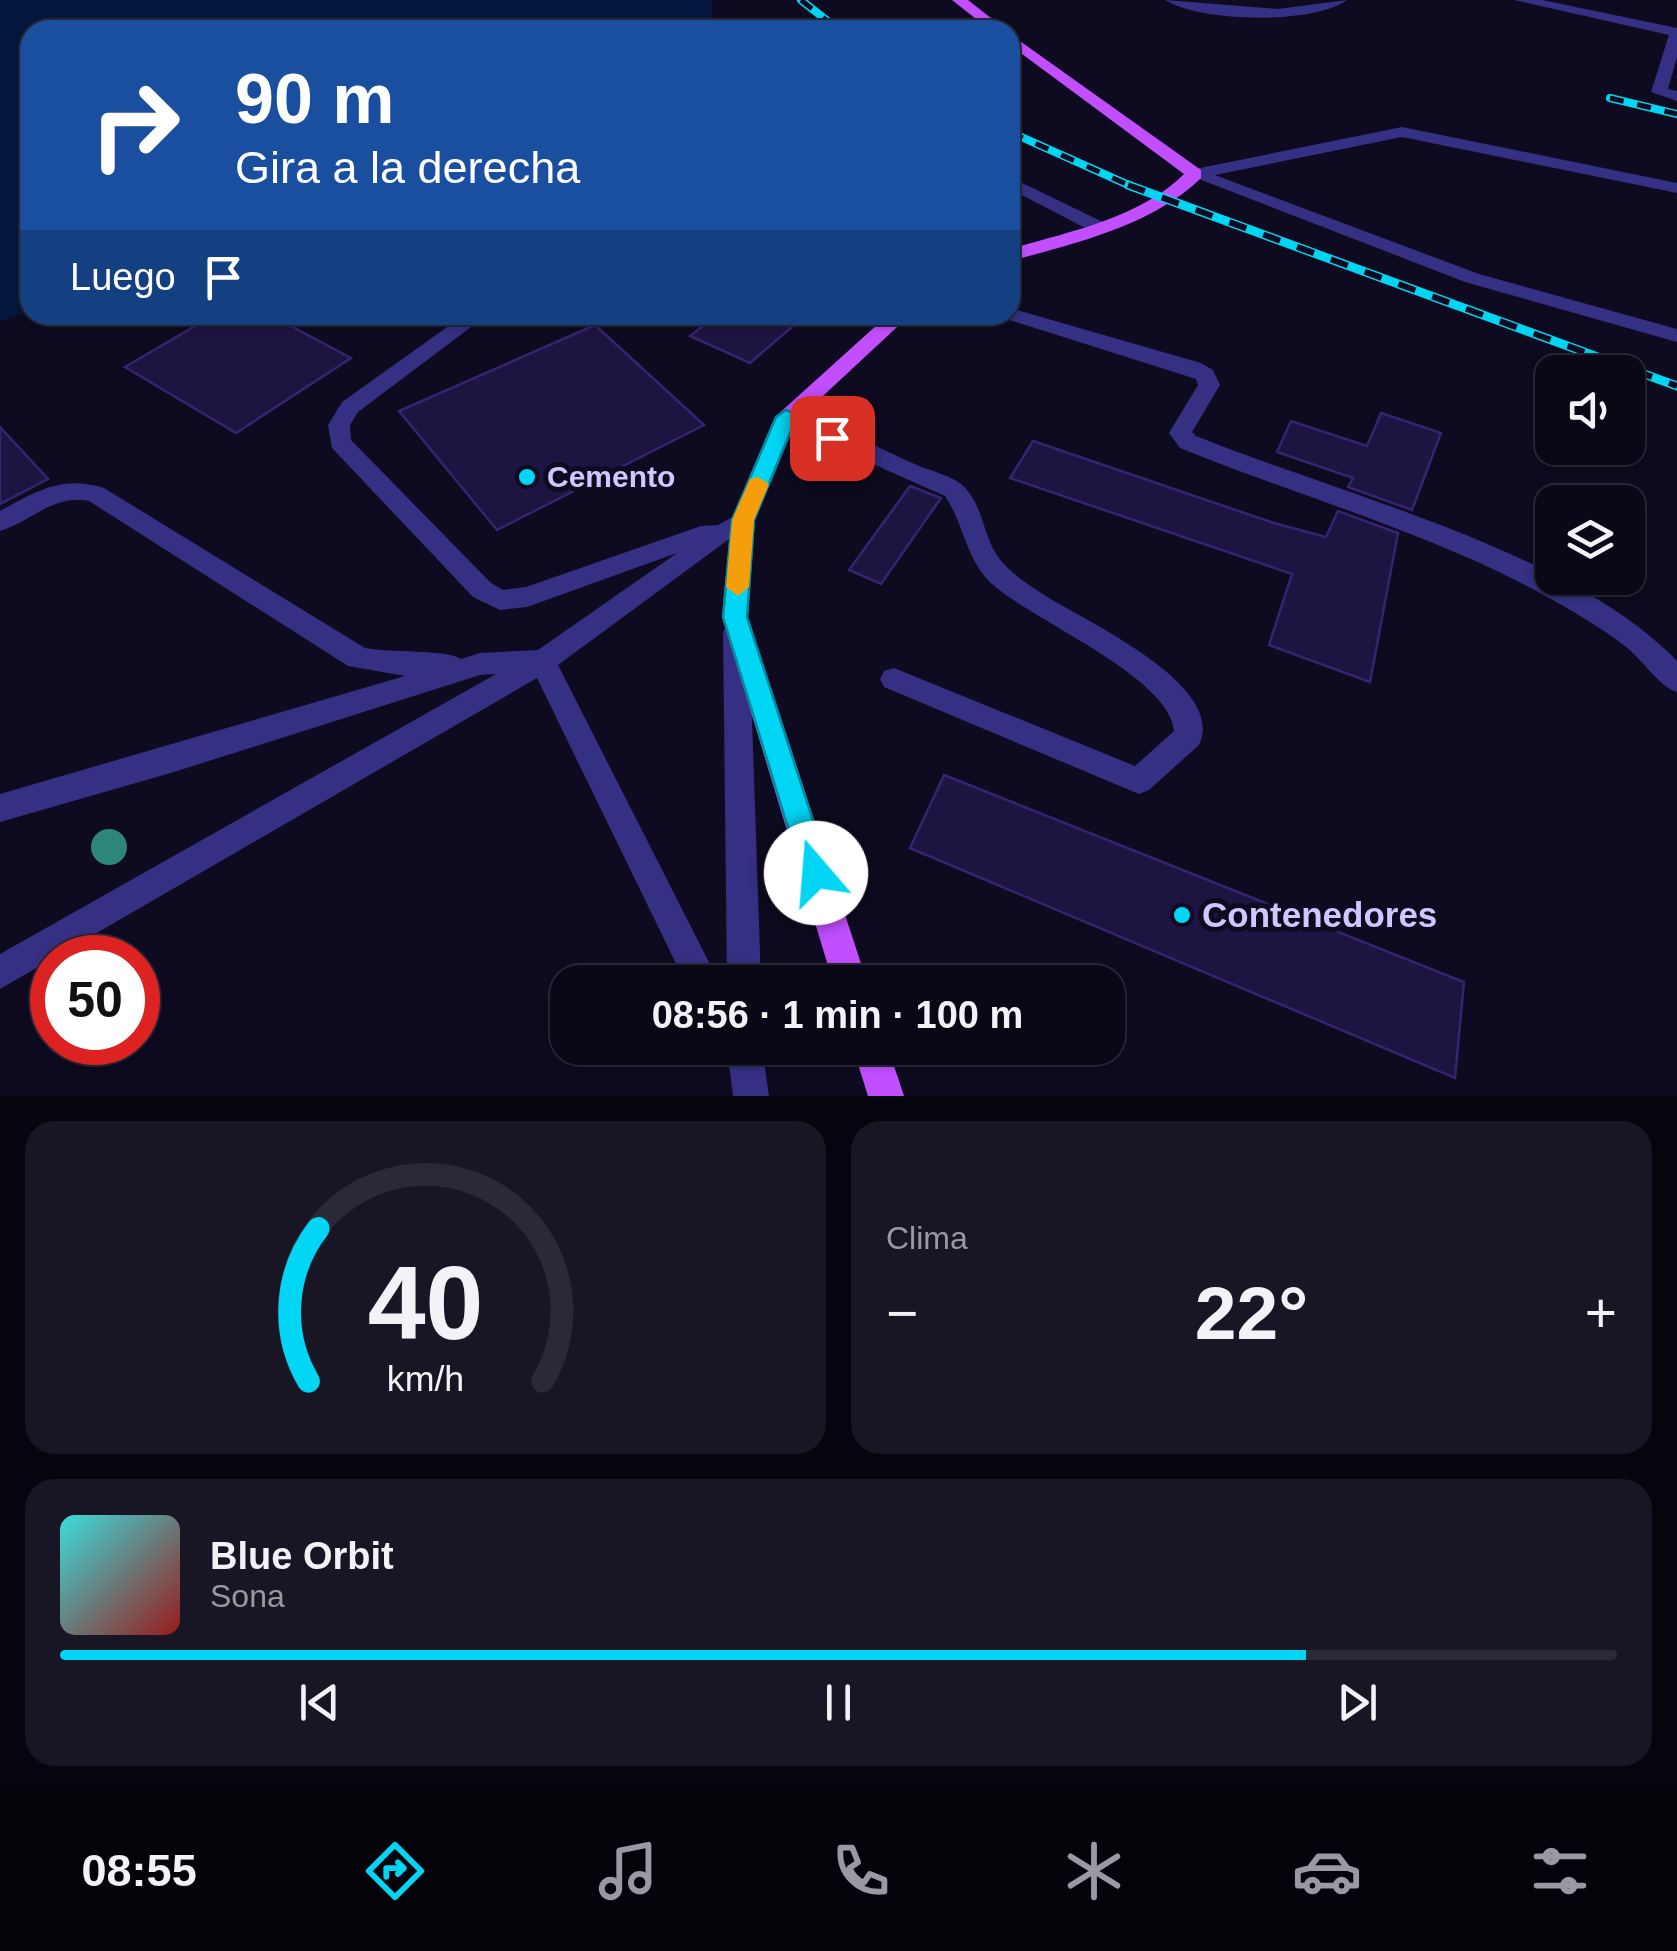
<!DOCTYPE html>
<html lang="es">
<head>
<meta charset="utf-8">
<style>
	:root { --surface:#0a0817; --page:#181624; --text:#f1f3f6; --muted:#999aa1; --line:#2a2936; --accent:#00d5f3 }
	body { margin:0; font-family:Helvetica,sans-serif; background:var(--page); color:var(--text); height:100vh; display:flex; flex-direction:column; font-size:38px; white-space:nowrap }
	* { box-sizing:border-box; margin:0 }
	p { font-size:32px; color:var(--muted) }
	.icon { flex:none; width:55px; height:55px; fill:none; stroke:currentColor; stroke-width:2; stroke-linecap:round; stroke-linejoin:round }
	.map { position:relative; height:1096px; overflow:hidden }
	.details { display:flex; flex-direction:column; gap:25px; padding:25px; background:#06040d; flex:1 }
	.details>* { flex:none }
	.guide { position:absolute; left:20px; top:20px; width:1000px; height:305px; border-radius:30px; box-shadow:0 2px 8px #0004,0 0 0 2px var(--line); background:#1a4fa0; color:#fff; overflow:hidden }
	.controls { position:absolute; left:1535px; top:355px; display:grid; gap:20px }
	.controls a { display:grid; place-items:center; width:110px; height:110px; border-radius:20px; background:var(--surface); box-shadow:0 2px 8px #0004,0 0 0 2px var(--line); font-size:50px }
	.speed { position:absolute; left:30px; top:935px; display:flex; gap:20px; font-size:50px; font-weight:700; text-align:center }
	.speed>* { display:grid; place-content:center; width:130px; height:130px; border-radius:50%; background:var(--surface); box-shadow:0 2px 8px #0004,0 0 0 2px var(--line); line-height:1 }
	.speed .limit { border:15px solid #d22; background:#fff; color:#111 }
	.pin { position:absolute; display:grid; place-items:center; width:85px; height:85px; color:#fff; margin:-42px; border-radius:20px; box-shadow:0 5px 15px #0006 }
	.me { position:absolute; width:110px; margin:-55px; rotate:342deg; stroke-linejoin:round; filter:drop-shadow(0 0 8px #0008) }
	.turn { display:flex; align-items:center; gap:35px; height:210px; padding:0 50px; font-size:45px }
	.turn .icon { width:130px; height:130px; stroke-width:2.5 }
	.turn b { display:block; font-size:70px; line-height:85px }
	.then { display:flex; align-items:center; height:95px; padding:0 50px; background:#0003; gap:20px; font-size:38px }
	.big { font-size:75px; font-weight:800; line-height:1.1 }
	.details .tile { flex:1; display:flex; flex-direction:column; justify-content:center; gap:15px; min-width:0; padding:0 35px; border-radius:30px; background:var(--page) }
	.details .dial { align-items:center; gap:0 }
	.dial svg { height:260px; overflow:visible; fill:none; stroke:var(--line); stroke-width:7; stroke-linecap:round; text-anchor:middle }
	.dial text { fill:var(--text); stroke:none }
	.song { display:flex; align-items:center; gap:30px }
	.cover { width:120px; height:120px; border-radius:15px; background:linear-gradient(135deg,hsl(180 70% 55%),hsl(0 70% 35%)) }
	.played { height:10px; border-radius:5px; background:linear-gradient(90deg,var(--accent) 80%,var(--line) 80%) }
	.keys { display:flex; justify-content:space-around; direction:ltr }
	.heat { display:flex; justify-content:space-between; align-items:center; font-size:55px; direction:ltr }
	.details .tiles { flex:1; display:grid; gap:25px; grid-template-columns:1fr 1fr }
	.tile:last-child { grid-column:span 2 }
	.trip { position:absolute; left:550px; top:965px; width:575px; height:100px; border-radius:30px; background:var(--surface); box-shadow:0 2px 8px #0004,0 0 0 2px var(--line); font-weight:800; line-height:100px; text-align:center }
	.tabs { display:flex; height:160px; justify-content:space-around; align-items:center; background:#040309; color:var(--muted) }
	.tabs .icon { width:70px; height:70px }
	.tabs .selected { color:var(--accent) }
	.tabs b { font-size:45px; color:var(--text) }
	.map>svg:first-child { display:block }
	.water { fill:#04183d }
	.building { fill:#1e1441; stroke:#352470; stroke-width:2.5 }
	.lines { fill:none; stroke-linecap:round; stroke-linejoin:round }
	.minor { fill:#353083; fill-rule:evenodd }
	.major { fill:#c14fff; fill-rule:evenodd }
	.rail-far1-casing { stroke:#00d5f3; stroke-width:8 }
	.rail-casing { stroke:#00d5f3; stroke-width:9 }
	.rail-far1 { stroke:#0e0a1f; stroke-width:5; stroke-dasharray:14; stroke-linecap:butt }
	.rail { stroke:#0e0a1f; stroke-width:6; stroke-dasharray:18; stroke-linecap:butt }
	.tree { fill:#2e857b }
	.route { fill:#00d5f3; stroke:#008a9e; stroke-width:2.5 }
	.slow { fill:#f59e0b }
	.poi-dot { fill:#00d5f3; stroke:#0e0a1f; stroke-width:4 }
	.labels { text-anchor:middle; stroke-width:10; stroke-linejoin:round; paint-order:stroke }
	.poi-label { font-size:30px; font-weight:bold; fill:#cfc8ff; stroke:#0e0a1f; text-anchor:start }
	.near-poi-label { font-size:35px; font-weight:bold; fill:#cfc8ff; stroke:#0e0a1f; text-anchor:start }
</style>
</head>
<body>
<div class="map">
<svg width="1677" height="1096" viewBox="0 0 1677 1096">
	<rect width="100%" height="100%" fill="#0e0a1f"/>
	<polygon class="water" points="0,0 712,0 713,30 30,30 30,311 0,321"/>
	<g class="building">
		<polygon points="214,315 270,315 351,358 236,433 125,367"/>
		<polygon points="717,315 806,315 750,363 690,336"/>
		<polygon points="595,325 704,425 497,530 399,411"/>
		<polygon points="1381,413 1441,433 1412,510 1348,487 1353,478 1277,452 1291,421 1367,446"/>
		<polygon points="0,427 48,479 0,504"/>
		<polygon points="1033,441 1274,523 1326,537 1338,511 1398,533 1370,682 1269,645 1292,574 1010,478"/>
		<polygon points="910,486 941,498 881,584 849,570"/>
		<polygon points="944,775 1464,982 1455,1078 910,848"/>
	</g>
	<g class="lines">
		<g class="minor">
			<path d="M 1165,0 L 1278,9 L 1347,0 C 1313,25 1199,22 1165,0 Z"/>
			<polygon points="1514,0 1542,0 1677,28 1677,57 1668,89 1677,91 1677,101 1651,92 1669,35"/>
			<polygon points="1402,127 1677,183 1677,193 1402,137 1215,175 1479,274 1677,329 1677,342 1465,282 1186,174 1195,169"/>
			<polygon points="1010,177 1105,223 1107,227 1098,233 1091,231 1010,189"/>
			<path d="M 1010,308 L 1201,363 L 1213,370 L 1220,385 L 1192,432 L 1196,436 C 1339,494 1572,551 1677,661 L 1677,692 C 1658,686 1643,660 1626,647 C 1597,624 1562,605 1529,587 C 1418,529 1295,495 1180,448 L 1169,433 L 1198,385 L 1196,379 L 1003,318 L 1001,315 L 1010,315 Z"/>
			<path d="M 464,315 L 487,315 L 358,412 L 350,425 L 351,440 L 491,583 L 503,590 L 526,587 L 701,526 L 718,525 L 743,511 L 755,520 L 558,665 L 719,982 L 685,982 L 537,678 L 0,989 L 0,954 L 496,674 L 480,675 L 174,772 L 0,822 L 0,794 L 405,676 L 348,666 L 89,501 C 54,494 32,521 0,531 L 0,511 C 37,491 62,475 104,488 L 365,648 C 389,653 446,649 461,659 L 480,653 L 538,650 L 677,553 L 527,607 L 500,610 L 473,597 L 332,448 L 328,425 L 342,402 Z"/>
			<path d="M 786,410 C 831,422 876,447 919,466 C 932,471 951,476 961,484 C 981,500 983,532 995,552 C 1006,571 1028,584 1046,596 C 1085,621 1228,685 1199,745 L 1149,790 L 1139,794 L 884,687 L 880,679 L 884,671 L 894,668 L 1135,766 L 1174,731 C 1170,677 1033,621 992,584 C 966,560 964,524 945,496 L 778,422 L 775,417 Z"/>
			<polygon points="736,621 745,625 749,632 761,982 727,982 723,632 727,625"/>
			<polygon points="727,1048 762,1048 769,1096 733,1096"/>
		</g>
		<g class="major">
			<polygon points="952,0 968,0 1006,30 990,30"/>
			<path d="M 1010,34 L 1201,170 L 1201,178 C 1153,225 1074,244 1010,261 L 1010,249 C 1068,232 1140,218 1184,174 L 1010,45 Z"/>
			<polygon points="888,315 910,315 796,421 755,520 748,617 867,982 833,982 722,617 731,520 775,417"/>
			<polygon points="853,1048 888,1048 904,1096 868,1096"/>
		</g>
		<g class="rail-far1-casing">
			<g id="rail-far1">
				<polyline points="801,0 839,30"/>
				<polyline points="1610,98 1677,114"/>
				<polyline points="1010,132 1133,187"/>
			</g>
		</g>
		<g class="rail-casing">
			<polyline id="rail" points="1128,185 1677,386"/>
		</g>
		<use href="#rail-far1" class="rail-far1"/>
		<use href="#rail" class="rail"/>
	</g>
	<circle class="tree" cx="109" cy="847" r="18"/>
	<polygon class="route" points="786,410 840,433 843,438 832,445 792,428 754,520 747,617 830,873 826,882 816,886 806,882 802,873 723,617 732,520 776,417"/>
	<polygon class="slow" points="758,477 769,484 754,520 749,587 738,596 726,587 732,520 750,479"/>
	<g class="poi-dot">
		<circle cx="527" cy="477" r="10"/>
		<circle cx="1182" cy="915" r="10"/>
	</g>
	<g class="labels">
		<g class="poi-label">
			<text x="547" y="487">Cemento</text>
		</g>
		<g class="near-poi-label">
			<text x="1202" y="927">Contenedores</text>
		</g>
	</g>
</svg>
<div class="controls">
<a><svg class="icon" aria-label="sound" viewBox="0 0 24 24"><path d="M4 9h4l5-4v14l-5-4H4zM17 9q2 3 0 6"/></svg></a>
<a><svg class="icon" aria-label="layers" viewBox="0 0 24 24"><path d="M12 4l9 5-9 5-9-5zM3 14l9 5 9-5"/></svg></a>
</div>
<div class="speed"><div class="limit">50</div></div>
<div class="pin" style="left:832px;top:438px;background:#d93025"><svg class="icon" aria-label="arrive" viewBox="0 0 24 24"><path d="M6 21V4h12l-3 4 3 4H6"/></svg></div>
<svg class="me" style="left:816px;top:873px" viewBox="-20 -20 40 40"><circle r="19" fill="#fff"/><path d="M0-13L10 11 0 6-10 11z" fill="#00d5f3"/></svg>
<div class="trip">08:56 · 1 min · 100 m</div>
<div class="guide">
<div class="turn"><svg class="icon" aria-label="right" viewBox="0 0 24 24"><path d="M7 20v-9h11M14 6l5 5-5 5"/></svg><div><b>90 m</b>Gira a la derecha</div></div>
<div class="then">Luego<svg class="icon" aria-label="arrive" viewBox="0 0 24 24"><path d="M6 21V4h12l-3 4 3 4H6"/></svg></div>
</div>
</div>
<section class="details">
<div class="tiles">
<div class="tile dial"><svg viewBox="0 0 100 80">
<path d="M14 69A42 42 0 1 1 86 69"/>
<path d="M14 69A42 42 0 0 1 17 22" stroke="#00d5f3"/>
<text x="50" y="56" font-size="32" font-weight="700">40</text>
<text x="50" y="72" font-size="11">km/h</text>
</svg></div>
<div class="tile"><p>Clima</p>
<div class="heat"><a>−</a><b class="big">22°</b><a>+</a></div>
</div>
<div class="tile">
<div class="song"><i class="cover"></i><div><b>Blue Orbit</b><p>Sona</p></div></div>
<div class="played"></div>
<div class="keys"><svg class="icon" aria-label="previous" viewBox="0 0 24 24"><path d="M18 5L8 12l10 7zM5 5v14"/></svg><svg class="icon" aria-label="pause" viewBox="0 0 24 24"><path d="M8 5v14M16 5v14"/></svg><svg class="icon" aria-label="next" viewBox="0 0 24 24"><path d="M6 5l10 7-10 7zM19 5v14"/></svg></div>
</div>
</div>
</section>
<nav class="tabs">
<b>08:55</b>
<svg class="icon selected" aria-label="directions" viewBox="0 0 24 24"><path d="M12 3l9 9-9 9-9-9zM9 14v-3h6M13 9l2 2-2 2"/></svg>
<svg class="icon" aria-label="music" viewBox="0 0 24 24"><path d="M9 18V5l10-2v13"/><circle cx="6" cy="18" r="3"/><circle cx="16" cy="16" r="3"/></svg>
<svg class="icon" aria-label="phone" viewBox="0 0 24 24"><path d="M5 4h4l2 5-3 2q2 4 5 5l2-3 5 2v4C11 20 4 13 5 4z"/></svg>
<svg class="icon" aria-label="climate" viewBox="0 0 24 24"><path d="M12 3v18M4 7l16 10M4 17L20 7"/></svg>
<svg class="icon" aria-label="car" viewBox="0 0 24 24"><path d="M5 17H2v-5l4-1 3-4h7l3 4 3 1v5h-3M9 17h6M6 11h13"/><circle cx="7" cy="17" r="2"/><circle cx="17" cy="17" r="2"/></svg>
<svg class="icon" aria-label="filters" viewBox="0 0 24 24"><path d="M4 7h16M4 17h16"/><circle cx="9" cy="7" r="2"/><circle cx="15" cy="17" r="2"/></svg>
</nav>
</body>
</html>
